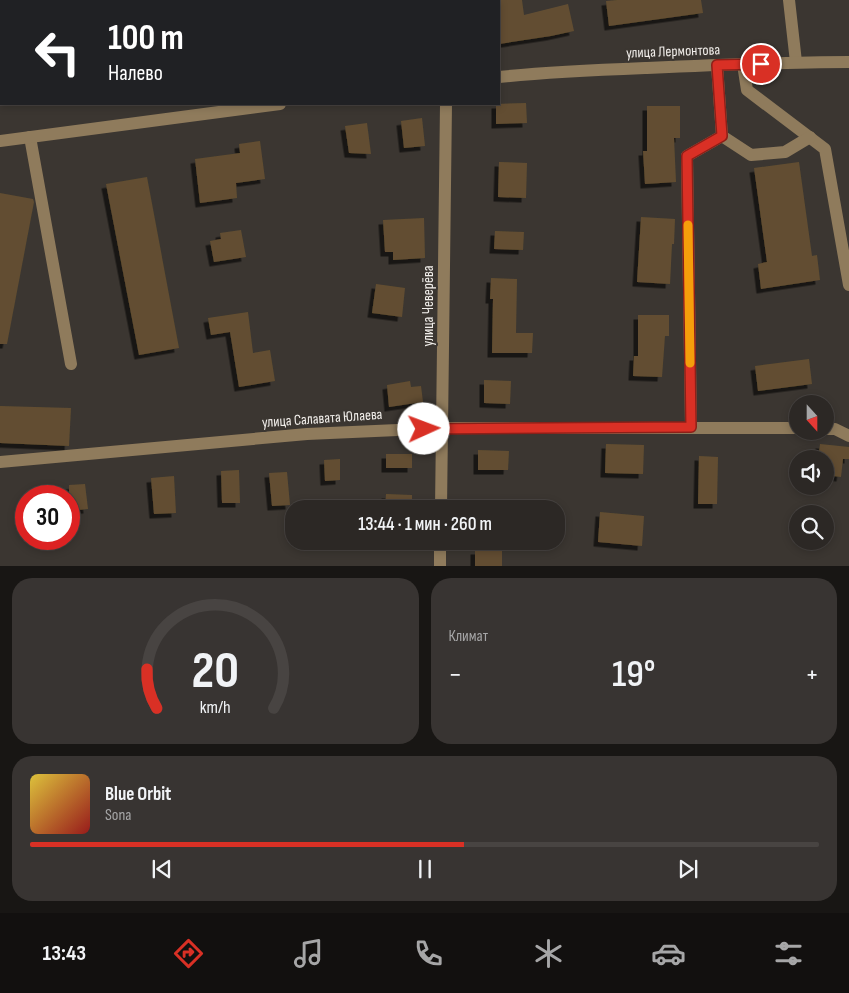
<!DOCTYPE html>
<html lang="ru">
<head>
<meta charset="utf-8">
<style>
	:root { --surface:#2c2825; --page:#383432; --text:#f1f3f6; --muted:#a6a6a7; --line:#484442; --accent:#d93025 }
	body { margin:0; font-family:"Sofia Sans Condensed",sans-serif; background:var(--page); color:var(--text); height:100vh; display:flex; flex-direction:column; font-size:19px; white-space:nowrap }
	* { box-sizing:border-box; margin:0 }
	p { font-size:16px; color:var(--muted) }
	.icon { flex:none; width:28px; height:28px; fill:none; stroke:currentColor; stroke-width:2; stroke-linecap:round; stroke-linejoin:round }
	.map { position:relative; height:566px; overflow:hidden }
	.details { display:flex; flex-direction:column; gap:12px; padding:12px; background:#181614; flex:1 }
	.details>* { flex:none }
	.banner { position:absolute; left:0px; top:0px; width:500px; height:105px; box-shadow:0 2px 8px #0003,0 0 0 1px var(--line); background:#202124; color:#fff; overflow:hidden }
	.needle { width:32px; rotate:159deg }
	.tools { position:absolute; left:789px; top:395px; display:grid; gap:10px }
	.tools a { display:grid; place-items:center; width:45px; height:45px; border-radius:50%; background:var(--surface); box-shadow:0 2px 8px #0003,0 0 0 1px var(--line); font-size:25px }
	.speed { position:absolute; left:15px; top:485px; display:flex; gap:10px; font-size:25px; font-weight:700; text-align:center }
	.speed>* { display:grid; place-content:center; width:65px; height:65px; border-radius:50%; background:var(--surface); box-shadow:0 2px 8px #0003,0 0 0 1px var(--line); line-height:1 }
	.speed .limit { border:8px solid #d22; background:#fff; color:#111 }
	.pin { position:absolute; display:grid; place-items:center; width:42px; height:42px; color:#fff; margin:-21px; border:2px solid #fff; border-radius:50%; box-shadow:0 1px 5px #0007 }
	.me { position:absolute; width:55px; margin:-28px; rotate:88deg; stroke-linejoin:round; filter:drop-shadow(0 0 4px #0008) }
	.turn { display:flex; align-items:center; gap:18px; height:105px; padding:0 25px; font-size:22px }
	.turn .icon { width:65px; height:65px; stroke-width:2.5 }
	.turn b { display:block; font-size:35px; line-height:42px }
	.big { font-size:38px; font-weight:600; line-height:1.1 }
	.details .card { flex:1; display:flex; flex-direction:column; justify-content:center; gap:8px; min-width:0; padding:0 18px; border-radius:20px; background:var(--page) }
	.details .dial { align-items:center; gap:0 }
	.dial svg { height:130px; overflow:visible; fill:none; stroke:var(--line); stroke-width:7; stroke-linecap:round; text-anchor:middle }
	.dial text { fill:var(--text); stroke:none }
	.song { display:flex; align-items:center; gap:15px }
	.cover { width:60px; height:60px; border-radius:8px; background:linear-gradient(135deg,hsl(50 70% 55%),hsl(0 70% 35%)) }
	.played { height:5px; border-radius:2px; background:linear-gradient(90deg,var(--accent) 55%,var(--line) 55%) }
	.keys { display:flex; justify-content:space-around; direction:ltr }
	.heat { display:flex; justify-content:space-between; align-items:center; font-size:28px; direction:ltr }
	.details .tiles { flex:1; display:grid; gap:12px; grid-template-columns:1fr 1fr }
	.card:last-child { grid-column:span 2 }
	.trip { position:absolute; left:285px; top:500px; width:280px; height:50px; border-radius:20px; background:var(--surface); box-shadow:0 2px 8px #0003,0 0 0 1px var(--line); font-weight:600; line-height:50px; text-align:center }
	.dock { display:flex; height:80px; justify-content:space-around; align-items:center; background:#12100f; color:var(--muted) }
	.dock .icon { width:35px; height:35px }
	.dock .selected { color:var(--accent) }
	.dock b { font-size:22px; color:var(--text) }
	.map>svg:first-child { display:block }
	.building { fill:#624e30; filter:url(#shadow) }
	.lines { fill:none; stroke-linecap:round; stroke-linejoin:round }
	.minor { stroke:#8f7b5c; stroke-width:12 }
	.route-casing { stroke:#8d1f18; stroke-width:12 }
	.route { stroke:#d93025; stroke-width:9 }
	.slow { stroke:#f59e0b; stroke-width:9 }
	.labels { text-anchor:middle; stroke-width:4; stroke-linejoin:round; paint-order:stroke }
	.street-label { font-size:15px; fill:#f1eeea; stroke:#3b3631 }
</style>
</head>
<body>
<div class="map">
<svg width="849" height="566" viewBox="0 0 849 566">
	<defs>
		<filter id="shadow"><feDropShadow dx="-4.5" dy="4.5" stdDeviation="0" flood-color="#0009"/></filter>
	</defs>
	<rect width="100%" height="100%" fill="#3b3631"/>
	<g class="building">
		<polygon points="499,0 522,0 524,15 568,4 574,31 551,36 499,44"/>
		<polygon points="617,0 701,0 703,13 609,26 606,1"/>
		<polygon points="526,103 527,123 496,124 496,104"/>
		<polygon points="647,106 680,106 680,138 674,138 676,182 645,184 643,151 647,151"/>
		<polygon points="422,118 425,146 404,148 401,121"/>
		<polygon points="367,123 371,154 349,153 345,126"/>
		<polygon points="260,141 265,179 236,183 237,198 200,203 195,159 240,153 239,144"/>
		<polygon points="499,162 527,163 526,198 498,197"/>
		<polygon points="799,162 812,256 817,255 820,280 761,289 758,264 767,262 754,168"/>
		<polygon points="147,177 179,348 139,355 106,184"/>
		<polygon points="0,193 33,199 34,202 7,344 0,344"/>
		<polygon points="641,217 675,219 674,244 672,244 670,284 637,282"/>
		<polygon points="424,218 425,258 393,260 393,252 385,252 383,220"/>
		<polygon points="241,230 246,257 214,262 210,241 221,239 220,233"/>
		<polygon points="495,231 524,232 523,250 494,249"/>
		<polygon points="491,278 517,279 516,333 533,333 532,353 492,353 493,299 490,299"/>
		<polygon points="376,284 405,288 402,317 372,313"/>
		<polygon points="248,312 253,353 270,350 275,381 239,387 230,332 211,335 208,318"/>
		<polygon points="638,315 669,315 669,336 665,336 662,377 633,376 634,356 638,356"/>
		<polygon points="809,359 812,384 758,391 755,366"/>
		<polygon points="484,380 511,381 510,404 484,403"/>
		<polygon points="410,381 411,387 421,386 423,402 389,407 387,385"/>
		<polygon points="0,406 71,408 69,446 0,443"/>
		<polygon points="606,444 644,445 643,474 605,473"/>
		<polygon points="820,444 849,447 849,459 843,459 841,477 825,475 825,459 818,459"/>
		<polygon points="478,450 509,451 508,470 478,470"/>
		<rect x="386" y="454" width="26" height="14"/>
		<polygon points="699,456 718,457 717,504 698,504"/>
		<polygon points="340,459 340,480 325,481 324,460"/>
		<polygon points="239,470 240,503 222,503 221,471"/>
		<polygon points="287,472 290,505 272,506 269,473"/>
		<polygon points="174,476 176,513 154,514 151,478"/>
		<polygon points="85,484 88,509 69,511 69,485"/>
		<polygon points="386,494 412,495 412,509 385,509"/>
		<polygon points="600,512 644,516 642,546 598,542"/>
		<rect x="475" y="550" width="27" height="16"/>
	</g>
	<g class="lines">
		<g class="minor">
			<polyline points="438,0 438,1"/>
			<polyline points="789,0 796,62"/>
			<polyline points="743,64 747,90 825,149 849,285"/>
			<path d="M 499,77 C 548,72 598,70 647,68 C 714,65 782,62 849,62"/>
			<polyline points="722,136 751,155 785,152 810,137"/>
			<polyline points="30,137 71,364"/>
			<polyline points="0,141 280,104"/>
			<polyline points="691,427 687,156 722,136 717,65"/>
			<polyline points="825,429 835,429 849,436"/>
			<polyline points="0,462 307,434 443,428 798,428"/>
			<polyline points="441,509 446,104"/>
			<polyline points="440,566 440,541"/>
		</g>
	</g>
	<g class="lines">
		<g class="route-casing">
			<polyline id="route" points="424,429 691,427 687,156 722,136 717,65 761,64"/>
		</g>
		<use href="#route" class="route"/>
		<polyline class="slow" points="688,225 690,363"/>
	</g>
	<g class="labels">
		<g class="street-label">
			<text transform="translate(673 51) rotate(-2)" y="5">улица Лермонтова</text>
			<text transform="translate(428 306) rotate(-90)" y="5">улица Чеверёва</text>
			<text transform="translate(322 418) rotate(-4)" y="5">улица Салавата Юлаева</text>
		</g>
	</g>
</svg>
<div class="tools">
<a><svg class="needle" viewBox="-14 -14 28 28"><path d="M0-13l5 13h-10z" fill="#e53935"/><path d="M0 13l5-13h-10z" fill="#a6a6a7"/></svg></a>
<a><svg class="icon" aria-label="sound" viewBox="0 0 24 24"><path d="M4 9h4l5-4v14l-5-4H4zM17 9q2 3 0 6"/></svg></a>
<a><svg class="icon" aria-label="search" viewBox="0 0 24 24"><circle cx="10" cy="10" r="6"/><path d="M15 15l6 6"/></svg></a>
</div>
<div class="speed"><div class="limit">30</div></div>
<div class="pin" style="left:761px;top:64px;background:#d93025"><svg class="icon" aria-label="arrive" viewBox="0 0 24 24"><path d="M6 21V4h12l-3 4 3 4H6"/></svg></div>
<svg class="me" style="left:424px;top:429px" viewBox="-20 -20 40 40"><circle r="19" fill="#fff"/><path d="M0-13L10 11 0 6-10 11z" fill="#d93025"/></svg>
<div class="trip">13:44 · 1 мин · 260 m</div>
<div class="banner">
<div class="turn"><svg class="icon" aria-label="left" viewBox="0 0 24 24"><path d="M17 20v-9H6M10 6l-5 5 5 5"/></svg><div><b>100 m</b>Налево</div></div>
</div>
</div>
<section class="details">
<div class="tiles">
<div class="card dial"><svg viewBox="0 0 100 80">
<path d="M14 69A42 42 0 1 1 86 69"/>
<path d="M14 69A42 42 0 0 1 8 45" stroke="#d93025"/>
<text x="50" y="56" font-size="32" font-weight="700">20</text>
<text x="50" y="72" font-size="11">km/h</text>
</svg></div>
<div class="card"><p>Климат</p>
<div class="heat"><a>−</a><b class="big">19°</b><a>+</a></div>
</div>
<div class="card">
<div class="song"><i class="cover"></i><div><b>Blue Orbit</b><p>Sona</p></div></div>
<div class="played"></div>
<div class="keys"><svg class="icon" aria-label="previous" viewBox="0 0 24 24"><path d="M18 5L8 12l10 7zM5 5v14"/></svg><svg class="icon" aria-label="pause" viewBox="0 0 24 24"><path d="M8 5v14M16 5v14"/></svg><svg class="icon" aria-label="next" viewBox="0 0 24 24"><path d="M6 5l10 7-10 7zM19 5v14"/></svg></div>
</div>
</div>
</section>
<nav class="dock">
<b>13:43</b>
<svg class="icon selected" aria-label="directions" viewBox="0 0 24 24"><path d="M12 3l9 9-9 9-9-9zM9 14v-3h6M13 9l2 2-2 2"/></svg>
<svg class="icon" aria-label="music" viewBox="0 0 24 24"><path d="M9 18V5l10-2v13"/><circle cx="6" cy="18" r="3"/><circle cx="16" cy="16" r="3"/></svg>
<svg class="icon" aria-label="phone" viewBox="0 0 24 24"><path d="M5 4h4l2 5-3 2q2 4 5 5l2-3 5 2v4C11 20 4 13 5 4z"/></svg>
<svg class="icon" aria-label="climate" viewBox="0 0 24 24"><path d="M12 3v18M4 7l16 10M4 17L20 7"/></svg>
<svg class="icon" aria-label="car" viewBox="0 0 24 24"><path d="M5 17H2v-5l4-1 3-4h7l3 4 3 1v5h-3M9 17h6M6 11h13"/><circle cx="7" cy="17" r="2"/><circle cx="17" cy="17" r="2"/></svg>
<svg class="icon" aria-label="filters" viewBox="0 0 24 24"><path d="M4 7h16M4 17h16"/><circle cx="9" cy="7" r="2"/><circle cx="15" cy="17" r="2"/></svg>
</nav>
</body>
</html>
